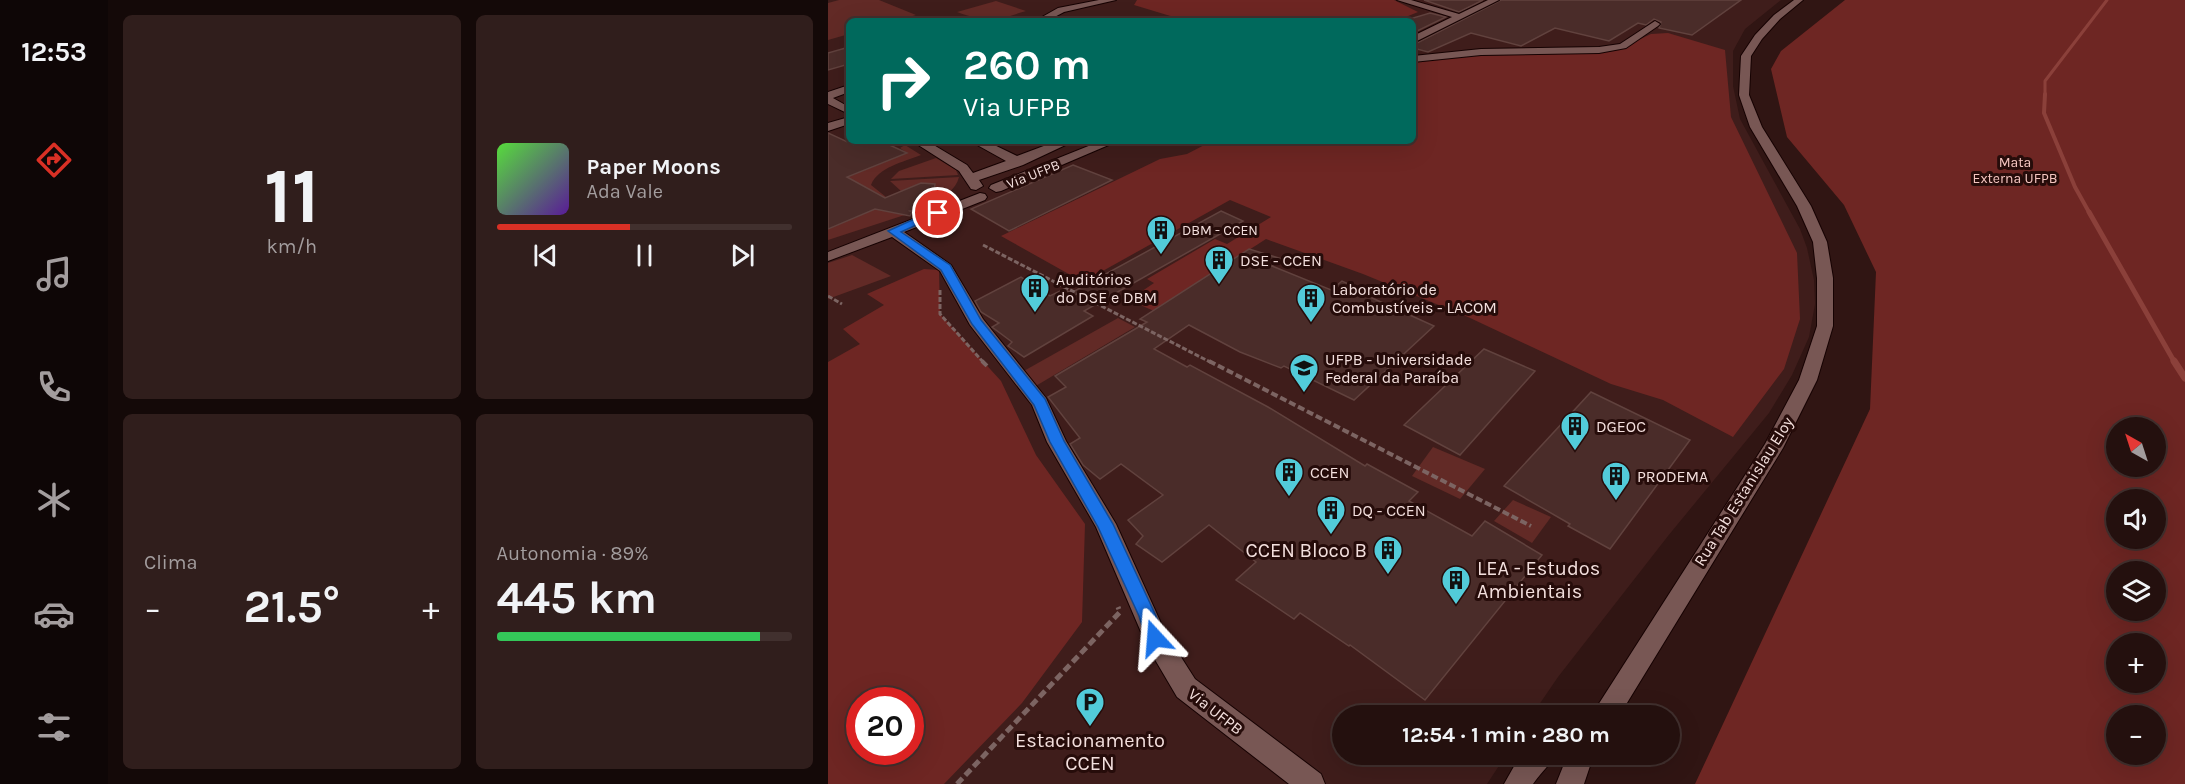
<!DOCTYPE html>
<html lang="pt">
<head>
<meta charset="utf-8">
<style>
	:root { --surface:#24100e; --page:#301e1c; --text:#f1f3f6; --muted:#a39d9e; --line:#41302e; --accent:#d93025 }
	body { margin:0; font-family:Karla,sans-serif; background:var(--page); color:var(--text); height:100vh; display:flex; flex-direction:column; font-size:22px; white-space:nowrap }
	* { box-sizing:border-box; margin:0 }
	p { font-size:20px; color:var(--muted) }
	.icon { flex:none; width:33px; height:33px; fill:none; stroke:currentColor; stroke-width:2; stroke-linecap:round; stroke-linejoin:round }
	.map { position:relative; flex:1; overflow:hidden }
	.panel { display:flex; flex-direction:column; gap:15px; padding:15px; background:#140908; width:720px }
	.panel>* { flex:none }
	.banner { position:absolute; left:18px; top:18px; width:570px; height:126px; border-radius:9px; box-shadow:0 6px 24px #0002,0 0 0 2px var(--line); background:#00695c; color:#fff; overflow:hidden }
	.needle { width:39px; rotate:321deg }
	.buttons { position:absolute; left:1278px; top:417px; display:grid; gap:12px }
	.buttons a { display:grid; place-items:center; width:60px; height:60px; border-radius:50%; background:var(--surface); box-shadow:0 6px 24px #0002,0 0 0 2px var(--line); font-size:30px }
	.speed { position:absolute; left:18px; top:687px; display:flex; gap:12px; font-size:30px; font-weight:700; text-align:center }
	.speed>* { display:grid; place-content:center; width:78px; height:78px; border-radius:50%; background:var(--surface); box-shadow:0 6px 24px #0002,0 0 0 2px var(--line); line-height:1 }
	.speed .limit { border:9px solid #d22; background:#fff; color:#111 }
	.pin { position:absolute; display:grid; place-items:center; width:51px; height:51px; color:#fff; margin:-26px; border:3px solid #fff; border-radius:50%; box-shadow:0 2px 6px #0007 }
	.me { position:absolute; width:66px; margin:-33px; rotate:341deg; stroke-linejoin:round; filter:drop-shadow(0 0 4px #0008) }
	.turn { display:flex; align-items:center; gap:21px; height:126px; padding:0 18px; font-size:27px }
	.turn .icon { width:78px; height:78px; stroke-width:2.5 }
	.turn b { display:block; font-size:42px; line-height:51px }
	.big { font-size:45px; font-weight:700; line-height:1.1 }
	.panel .card { flex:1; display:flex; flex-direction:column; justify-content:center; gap:9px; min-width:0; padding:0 21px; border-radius:9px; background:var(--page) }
	.panel .dial { align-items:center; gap:0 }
	.dial b { font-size:78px; line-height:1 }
	.song { display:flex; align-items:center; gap:18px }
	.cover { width:72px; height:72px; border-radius:9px; background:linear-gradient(135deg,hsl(110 70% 55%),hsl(270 70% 35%)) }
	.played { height:6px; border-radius:3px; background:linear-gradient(90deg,var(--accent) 45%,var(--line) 45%) }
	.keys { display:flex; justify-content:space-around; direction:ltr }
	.heat { display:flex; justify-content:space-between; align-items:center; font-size:33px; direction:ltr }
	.charge { height:9px; border-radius:4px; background:linear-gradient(90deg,#34c759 89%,var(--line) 0) }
	.panel .tiles { flex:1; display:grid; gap:15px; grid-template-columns:repeat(2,1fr) }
	.trip { position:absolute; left:504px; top:705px; width:348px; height:60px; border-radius:30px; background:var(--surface); box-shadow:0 6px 24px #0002,0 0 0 2px var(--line); font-weight:700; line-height:60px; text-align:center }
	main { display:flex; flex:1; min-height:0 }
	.menu { display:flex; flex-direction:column; width:108px; justify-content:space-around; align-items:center; background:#0e0606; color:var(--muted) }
	.menu .icon { width:42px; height:42px }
	.menu .selected { color:var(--accent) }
	.menu b { font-size:27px; color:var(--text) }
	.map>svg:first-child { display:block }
	.built { fill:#3f1d1b; fill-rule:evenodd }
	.green { fill:#622a26 }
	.forest { fill:#6e2623; fill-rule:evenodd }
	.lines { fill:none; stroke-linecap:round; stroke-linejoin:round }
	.stream-far3 { stroke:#8b403a; stroke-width:3 }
	.stream-far2 { stroke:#8b403a; stroke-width:4 }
	.stream-far1 { stroke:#8b403a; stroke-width:5 }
	.stream { stroke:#8b403a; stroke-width:7 }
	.building { fill:#4a2c29; stroke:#61423e; stroke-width:1.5 }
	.minor-casing { stroke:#160202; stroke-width:2 }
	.path-far2 { stroke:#7c6462; stroke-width:3; stroke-dasharray:5 2; stroke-linecap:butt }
	.path-far1 { stroke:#7c6462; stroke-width:4; stroke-dasharray:7 3; stroke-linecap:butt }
	.path { stroke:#7c6462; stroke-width:5; stroke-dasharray:8 4; stroke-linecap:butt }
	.minor { fill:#785754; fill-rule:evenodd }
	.route { fill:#1a73e8; stroke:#114b97; stroke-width:1.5 }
	.labels { text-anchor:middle; stroke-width:6; stroke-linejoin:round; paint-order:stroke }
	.far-park-label { font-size:14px; fill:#f5c6c1; stroke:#260c0a }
	.far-street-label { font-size:14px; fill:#f3dfdd; stroke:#260c0a }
	.far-poi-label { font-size:14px; fill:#f3dfdd; stroke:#260c0a; text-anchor:start }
	.poi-label { font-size:16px; fill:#f3dfdd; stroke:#260c0a; text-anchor:start }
	.street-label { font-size:16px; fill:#f3dfdd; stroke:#260c0a }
	.near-poi-label { font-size:20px; fill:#f3dfdd; stroke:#260c0a; text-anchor:end }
</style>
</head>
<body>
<main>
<nav class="menu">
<b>12:53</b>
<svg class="icon selected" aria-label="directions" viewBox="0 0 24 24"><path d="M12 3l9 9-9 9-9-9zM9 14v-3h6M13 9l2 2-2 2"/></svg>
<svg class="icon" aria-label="music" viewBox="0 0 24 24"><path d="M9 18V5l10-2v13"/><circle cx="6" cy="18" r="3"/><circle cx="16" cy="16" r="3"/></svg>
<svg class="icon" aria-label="phone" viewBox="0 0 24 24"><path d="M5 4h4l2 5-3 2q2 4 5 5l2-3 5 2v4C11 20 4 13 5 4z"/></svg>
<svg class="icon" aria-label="climate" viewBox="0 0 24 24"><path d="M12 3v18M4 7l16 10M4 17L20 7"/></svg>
<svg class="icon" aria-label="car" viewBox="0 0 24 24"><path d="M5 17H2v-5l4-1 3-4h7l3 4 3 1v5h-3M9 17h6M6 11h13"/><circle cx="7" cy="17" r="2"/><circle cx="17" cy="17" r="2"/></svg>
<svg class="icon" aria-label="filters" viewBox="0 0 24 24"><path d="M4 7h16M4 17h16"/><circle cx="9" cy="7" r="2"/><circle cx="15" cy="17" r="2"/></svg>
</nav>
<section class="panel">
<div class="tiles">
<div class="card dial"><b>11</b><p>km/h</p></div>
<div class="card">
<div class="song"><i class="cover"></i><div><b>Paper Moons</b><p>Ada Vale</p></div></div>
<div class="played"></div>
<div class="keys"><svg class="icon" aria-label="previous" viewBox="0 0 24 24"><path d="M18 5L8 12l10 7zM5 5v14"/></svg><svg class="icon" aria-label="pause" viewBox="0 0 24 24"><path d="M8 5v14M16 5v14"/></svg><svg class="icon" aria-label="next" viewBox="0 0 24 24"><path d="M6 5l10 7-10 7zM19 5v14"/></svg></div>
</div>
<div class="card"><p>Clima</p>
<div class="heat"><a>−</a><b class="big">21.5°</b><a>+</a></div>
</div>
<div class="card"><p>Autonomia · 89%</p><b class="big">445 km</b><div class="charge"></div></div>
</div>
</section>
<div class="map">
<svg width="1357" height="784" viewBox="0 0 1357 784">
	<rect width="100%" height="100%" fill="#301513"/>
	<path class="built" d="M 0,0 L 953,0 L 917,29 L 905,51 L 905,86 L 912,119 L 972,229 L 979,248 L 986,280 L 987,304 L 981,337 L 964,375 L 941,413 L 840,536 L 730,677 L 704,715 L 514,716 L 514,754 L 678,755 L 659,784 L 0,784 ZM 21,21 L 585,21 L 585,141 L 21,141 ZM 32,700 L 82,700 L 82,752 L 32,752 Z"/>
	<g class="green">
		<polygon points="11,0 51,0 88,15 67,21 21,21 21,34 0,40 0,3"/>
		<path d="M 168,1 L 198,11 C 165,21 163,24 129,12 Z"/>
		<path d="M 77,145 L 93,155 C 76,162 50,167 43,185 L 58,197 L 35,202 L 43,190 L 30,183 L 0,185 L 79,153 L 72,148 Z"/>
		<polygon points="108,158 128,170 130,175 63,179 71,171"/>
		<path d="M 131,177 C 128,190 114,198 104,206 L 107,184 L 93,183 L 73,191 L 62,181 Z"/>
		<polygon points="98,208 0,240 0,229 47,209 79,211"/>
		<polygon points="24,255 63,276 0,299 0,263"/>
		<polygon points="290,318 307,327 206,387 194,372"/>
		<polygon points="605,447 657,469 632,499 584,476"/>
		<polygon points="685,500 723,517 704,543 666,521"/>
	</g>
	<g class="forest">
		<polygon points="309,0 566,0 590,12 568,21 359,21 306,5"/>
		<path d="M 1017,0 L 1357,0 L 1357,784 L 867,784 L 1042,409 L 1048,272 L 1016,205 L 959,137 L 943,69 L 953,51 ZM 1288,428 L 1328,428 L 1328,466 L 1288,466 ZM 1288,500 L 1328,500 L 1328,538 L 1288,538 ZM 1288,572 L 1328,572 L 1328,610 L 1288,610 ZM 1288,644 L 1328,644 L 1328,682 L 1288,682 ZM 1288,716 L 1328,716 L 1328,754 L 1288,754 Z"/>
		<polygon points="840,33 897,50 903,117 969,253 972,319 956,369 905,437 835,400 783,384 640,317 535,274 438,239 326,311 301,300 326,283 319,279 387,239 399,244 443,217 402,200 255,282 173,236 332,159 359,154 384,141 585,141 585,61 624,56 732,54 789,50 823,34"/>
		<path d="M 96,269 L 111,270 L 112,314 L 173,381 L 208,455 L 257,524 L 254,622 L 194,703 L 116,784 L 0,784 L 0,362 L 32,344 L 15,329 L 56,305 L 39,294 ZM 32,700 L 82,700 L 82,752 L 32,752 Z"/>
	</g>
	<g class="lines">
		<polyline class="stream-far3" points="1217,95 1217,81 1279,0"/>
		<polyline class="stream-far2" points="1217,94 1216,113 1247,187 1262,214"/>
		<polyline class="stream-far1" points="1261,212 1347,363"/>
		<polyline class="stream" points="1346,361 1357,378"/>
	</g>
	<g class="building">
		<polygon points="596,0 655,0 631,12"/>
		<polygon points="673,0 913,0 864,35 831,28 833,22 826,19 818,25 810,23 781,41 727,28 693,46 643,33 600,52 585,48 585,45"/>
		<polygon points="602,13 618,17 585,33 585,18"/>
		<polygon points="21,47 21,64 0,70 0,53"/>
		<polygon points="0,133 26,145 36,141 53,141 79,153 19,177 57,198 93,183 107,184 104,206 82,211 84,212 82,216 47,209 0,229"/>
		<polygon points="245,165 284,180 181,231 143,209"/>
		<polygon points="393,211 415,221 256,311 265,316 196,357 180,346 184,342 164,327 171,323 153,312 147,301 193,277 222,296 236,289 243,293"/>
		<polygon points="421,249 454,259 444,266 503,290 514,281 545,295 542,297 606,326 526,400 456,366 453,368 412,352 361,325 326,349 359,367 362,365 440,407 537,466 539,464 590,492 581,501 644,536 657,521 714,555 597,700 522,645 521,646 472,613 466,619 408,580 428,562 381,525 334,562 308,544 315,536 300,520 335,495 293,464 272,479 255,465 242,444 252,438 220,397 238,387 227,376 319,322 312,319"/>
		<polygon points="656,349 707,371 632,455 576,425"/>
		<polygon points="763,392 862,440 782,549 740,526 742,524 676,486"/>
	</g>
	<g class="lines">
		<g class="minor-casing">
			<g id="minor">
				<polygon points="271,0 288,0 236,12 219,21 207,21 230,8"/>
				<polygon points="569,0 583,0 631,14 660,0 671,0 585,43 585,36 624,17"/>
				<polygon points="966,0 975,0 952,19 934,39 923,56 921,95 934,127 983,206 999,242 1005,278 1005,326 989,380 955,448 791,716 763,716 937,444 971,380 989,326 989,278 985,242 969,206 922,127 911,95 913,56 927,35 946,15"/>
				<polygon points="827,21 832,24 830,26 798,48 771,53 653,55 585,62 585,56 653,49 771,47 792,44"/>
				<polygon points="21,85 21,92 5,98 21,107 21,114 0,104 0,92"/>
				<polygon points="21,117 21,124 0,131 0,123"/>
				<polygon points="84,141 99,141 139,165 145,173 178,161 142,141 158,141 189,156 229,141 246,141 195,165 151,180 155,186 148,190 143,189 131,171"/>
				<polygon points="273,141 290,141 173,191 168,192 161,188 163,185"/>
				<polygon points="152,193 157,194 159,197 157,200 76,232 123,265 155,319 218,398 238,441 288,524 337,632 367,679 493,774 497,784 461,784 349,697 319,646 268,527 219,442 204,405 142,325 112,271 64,237 0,261 0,252"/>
				<path d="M 693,754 L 727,754 C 722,766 712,773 705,784 L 676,784 Z"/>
				<polygon points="740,754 766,754 756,784 728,784"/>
			</g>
		</g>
		<g class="path-far2">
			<polyline points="155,245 384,363"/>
			<polyline points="112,290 112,314 156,363"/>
			<polyline points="0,296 14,304"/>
		</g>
		<g class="path-far1">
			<polyline points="154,361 159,366"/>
			<polyline points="381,361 703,526"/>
		</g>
		<polyline class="path" points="129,784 292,612 290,607"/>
		<use href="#minor" class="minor"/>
	</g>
	<polygon class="route" points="106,210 115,213 73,232 122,265 153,320 217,399 236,441 285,524 328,616 336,638 333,644 327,647 320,644 311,616 270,527 222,442 206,405 144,324 113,270 60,231"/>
	<defs>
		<g id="building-pin" transform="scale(1.5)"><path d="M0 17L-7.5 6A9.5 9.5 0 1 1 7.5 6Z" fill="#52cbd9" stroke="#260c0a"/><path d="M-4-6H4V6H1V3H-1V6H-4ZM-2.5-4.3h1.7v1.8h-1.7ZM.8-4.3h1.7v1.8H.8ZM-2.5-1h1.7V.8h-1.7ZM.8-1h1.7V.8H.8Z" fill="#111"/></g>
		<g id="university-pin" transform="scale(1.5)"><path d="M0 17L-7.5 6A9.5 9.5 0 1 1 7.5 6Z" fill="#52cbd9" stroke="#260c0a"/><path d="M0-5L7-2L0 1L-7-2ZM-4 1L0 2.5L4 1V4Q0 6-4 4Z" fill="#111"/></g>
		<g id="parking-pin" transform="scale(1.5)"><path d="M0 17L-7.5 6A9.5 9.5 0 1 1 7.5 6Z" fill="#52cbd9" stroke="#260c0a"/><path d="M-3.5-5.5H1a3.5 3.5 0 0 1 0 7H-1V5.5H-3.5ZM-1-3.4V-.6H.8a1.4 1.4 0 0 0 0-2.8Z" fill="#111"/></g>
	</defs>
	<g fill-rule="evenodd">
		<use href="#building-pin" x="333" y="230"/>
		<use href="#building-pin" x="391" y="260"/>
		<use href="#building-pin" x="207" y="288"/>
		<use href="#building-pin" x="483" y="298"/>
		<use href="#university-pin" x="476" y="368"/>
		<use href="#building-pin" x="747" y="426"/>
		<use href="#building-pin" x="461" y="472"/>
		<use href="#building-pin" x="788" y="476"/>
		<use href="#building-pin" x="503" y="510"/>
		<use href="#building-pin" x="560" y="550"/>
		<use href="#building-pin" x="628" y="580"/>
		<use href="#parking-pin" x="262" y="702"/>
	</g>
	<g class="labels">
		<g class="far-park-label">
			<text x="1187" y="167">Mata<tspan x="1187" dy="16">Externa UFPB</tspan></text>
		</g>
		<g class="far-street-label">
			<text transform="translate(205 174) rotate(-22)" y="5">Via UFPB</text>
		</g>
		<g class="far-poi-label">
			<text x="354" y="235">DBM - CCEN</text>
		</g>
		<g class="poi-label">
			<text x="412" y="266">DSE - CCEN</text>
			<text x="228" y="285">Auditórios<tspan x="228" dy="18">do DSE e DBM</tspan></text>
			<text x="504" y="295">Laboratório de<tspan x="504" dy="18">Combustíveis - LACOM</tspan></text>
			<text x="497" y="365">UFPB - Universidade<tspan x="497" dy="18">Federal da Paraíba</tspan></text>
			<text x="768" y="432">DGEOC</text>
			<text x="482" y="478">CCEN</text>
			<text x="809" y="482">PRODEMA</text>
			<text x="524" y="516">DQ - CCEN</text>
		</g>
		<g class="street-label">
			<text transform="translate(915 491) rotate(-58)" y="6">Rua Tab Estanislau Eloy</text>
			<text transform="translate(388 711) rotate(38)" y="6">Via UFPB</text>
		</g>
		<g class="near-poi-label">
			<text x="539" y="557">CCEN Bloco B</text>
			<text x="649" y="575" text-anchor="start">LEA - Estudos<tspan x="649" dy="23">Ambientais</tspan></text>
			<text x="262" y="747" text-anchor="middle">Estacionamento<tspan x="262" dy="23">CCEN</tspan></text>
		</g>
	</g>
</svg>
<div class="buttons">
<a><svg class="needle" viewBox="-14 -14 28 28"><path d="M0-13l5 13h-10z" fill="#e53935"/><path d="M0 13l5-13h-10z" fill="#a39d9e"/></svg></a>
<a><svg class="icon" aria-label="sound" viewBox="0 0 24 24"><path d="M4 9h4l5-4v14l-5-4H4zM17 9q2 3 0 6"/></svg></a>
<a><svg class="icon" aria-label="layers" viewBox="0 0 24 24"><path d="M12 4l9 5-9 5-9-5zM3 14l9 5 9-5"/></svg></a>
<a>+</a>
<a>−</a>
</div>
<div class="speed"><div class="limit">20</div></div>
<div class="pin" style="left:110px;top:213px;background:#d93025"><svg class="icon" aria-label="arrive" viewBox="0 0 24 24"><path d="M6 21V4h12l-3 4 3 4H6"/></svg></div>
<svg class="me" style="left:327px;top:638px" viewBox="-20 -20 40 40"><path d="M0-17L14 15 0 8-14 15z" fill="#1a73e8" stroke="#fff" stroke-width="4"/></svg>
<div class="trip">12:54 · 1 min · 280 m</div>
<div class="banner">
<div class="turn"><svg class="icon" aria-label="right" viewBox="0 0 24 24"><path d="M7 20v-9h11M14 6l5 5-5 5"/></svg><div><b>260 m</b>Via UFPB</div></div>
</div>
</div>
</main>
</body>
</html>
